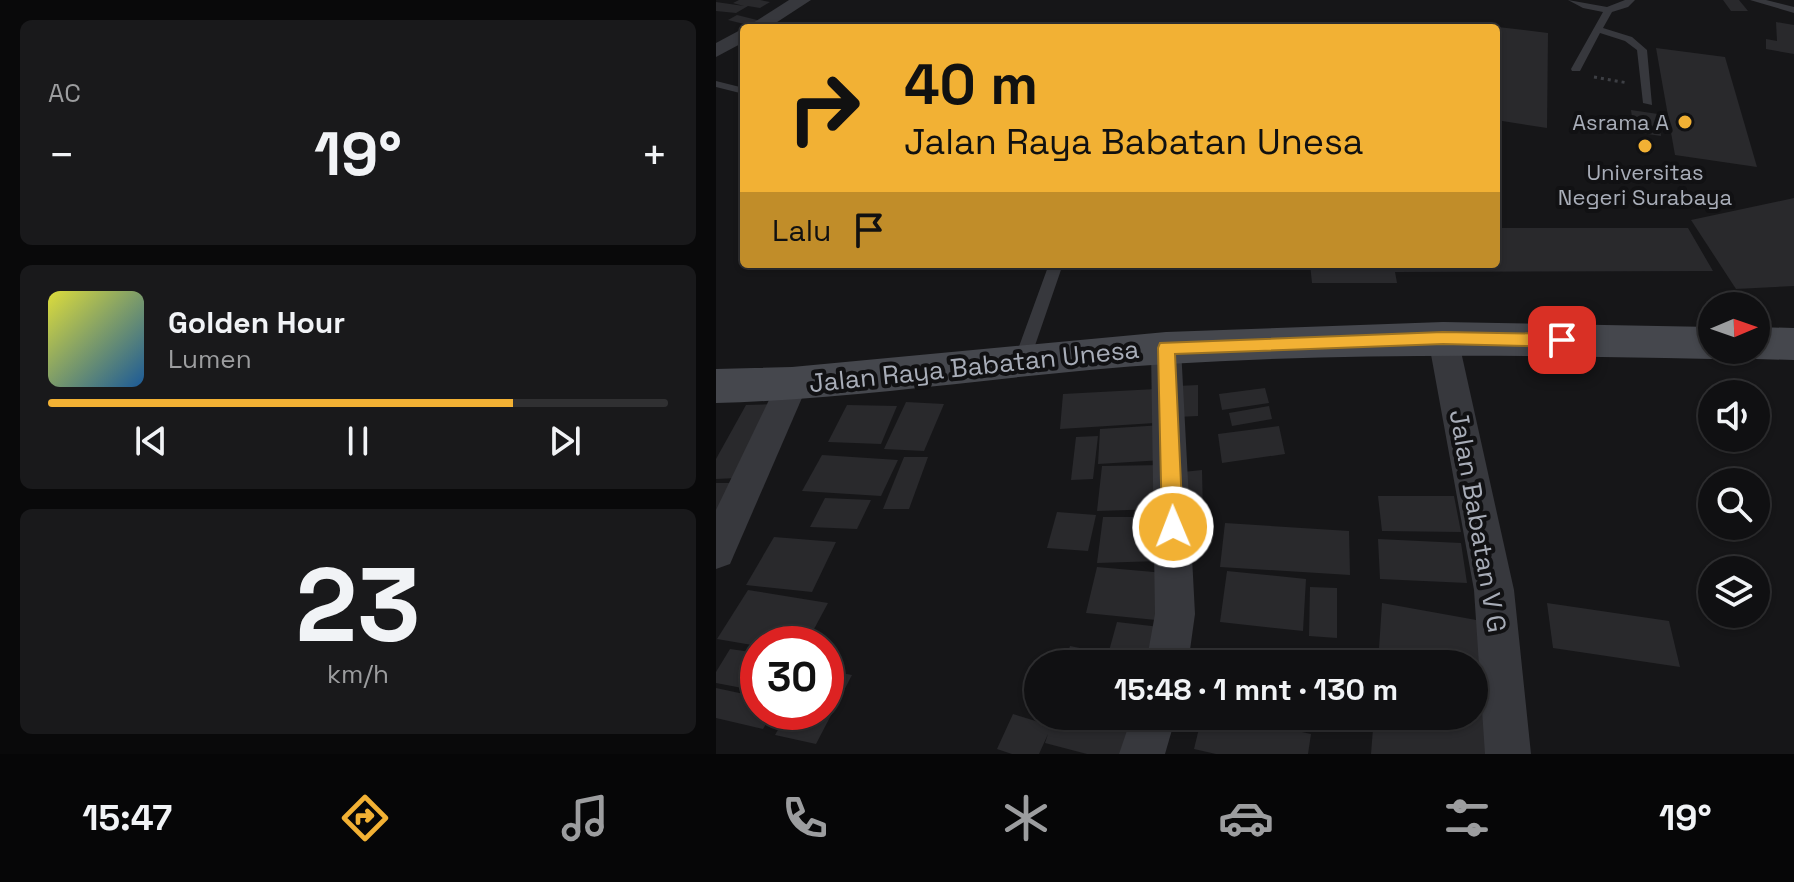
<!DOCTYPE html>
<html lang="id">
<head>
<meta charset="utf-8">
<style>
	:root { --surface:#101012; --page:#19191b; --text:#f1f3f6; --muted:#9c9d9f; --line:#303032; --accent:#f2b134 }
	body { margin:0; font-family:"Space Grotesk",sans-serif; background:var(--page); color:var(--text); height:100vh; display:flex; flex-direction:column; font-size:30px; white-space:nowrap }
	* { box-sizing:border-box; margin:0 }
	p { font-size:26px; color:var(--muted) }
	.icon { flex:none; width:44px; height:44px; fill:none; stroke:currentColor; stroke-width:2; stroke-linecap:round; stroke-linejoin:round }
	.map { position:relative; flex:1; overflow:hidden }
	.sheet { display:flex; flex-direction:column; gap:20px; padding:20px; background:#09090a; width:716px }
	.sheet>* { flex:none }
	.banner { position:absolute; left:24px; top:24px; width:760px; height:244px; border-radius:8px; box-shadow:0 2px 6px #0004,0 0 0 2px var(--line); background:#f2b134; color:#111; overflow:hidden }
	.needle { width:52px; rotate:88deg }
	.tools { position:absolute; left:982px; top:292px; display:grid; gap:16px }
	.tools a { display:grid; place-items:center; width:72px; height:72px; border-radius:50%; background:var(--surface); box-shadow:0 2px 6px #0004,0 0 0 2px var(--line); font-size:40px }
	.speed { position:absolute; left:24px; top:626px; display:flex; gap:16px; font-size:40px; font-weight:700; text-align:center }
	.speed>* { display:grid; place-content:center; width:104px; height:104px; border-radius:50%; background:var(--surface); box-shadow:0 2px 6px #0004,0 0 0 2px var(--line); line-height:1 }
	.speed .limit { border:12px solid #d22; background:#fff; color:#111 }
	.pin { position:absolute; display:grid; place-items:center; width:68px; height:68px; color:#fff; margin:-34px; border-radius:16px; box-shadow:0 4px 12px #0006 }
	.me { position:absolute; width:88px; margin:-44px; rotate:359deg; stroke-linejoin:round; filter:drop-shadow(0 0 6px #0008) }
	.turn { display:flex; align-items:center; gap:28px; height:168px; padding:0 32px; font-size:36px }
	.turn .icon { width:104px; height:104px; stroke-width:2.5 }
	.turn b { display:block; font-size:56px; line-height:68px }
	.then { display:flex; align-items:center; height:76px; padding:0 32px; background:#0003; gap:16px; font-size:30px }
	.big { font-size:60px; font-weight:600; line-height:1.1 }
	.sheet .widget { flex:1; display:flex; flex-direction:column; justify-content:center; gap:12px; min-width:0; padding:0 28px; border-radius:12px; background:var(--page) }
	.sheet .dial { align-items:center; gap:0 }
	.dial b { font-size:104px; line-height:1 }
	.song { display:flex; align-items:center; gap:24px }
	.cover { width:96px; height:96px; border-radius:12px; background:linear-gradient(135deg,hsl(60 70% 55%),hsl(210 70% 35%)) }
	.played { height:8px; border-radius:4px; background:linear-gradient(90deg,var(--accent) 75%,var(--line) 75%) }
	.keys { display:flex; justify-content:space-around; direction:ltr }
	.heat { display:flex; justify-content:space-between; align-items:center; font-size:44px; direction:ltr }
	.trip { position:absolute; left:308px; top:650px; width:464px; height:80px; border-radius:40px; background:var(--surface); box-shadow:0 2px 6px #0004,0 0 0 2px var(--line); font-weight:600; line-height:80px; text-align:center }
	.menu { display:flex; height:128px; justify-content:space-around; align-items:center; background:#060607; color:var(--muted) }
	.menu .icon { width:56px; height:56px }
	.menu .current { color:var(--accent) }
	.menu b { font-size:36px; color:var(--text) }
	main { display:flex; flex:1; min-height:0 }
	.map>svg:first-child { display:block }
	.building { fill:#29292c }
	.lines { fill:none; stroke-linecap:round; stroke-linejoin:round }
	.path { stroke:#3d3f44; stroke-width:3; stroke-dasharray:3 4; stroke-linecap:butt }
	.lane { fill:#37383d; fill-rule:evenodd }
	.street { fill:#37383d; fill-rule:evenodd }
	.secondary { fill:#45474d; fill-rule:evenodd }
	.route { fill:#f2b134; stroke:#9d7322; stroke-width:2 }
	.poi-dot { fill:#f2b134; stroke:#111113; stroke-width:3 }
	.labels { text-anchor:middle; stroke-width:8; stroke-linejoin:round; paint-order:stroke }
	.far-poi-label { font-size:22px; fill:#a8adb8; stroke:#111113; text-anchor:end }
	.street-label { font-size:26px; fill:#a8adb8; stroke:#111113 }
</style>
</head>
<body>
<main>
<section class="sheet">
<div class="widget"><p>AC</p>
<div class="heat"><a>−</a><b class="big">19°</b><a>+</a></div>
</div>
<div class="widget">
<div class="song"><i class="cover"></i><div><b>Golden Hour</b><p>Lumen</p></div></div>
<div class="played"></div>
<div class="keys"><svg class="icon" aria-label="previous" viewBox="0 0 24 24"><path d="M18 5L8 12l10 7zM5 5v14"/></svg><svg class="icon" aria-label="pause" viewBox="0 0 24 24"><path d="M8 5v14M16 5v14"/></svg><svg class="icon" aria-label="next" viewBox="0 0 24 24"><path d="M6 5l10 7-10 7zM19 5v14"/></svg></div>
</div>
<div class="widget dial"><b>23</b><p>km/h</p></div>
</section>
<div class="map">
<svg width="1078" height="754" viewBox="0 0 1078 754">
	<rect width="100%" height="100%" fill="#161618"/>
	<g class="building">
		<polygon points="23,0 44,0 54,2 44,8 32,6 20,13 0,11 0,2 28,6 17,3"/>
		<polygon points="1007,0 1023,0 1032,11 1015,11"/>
		<polygon points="21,15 45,21 36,26 12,20"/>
		<polygon points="1060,22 1078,25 1078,54 1050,49 1050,39 1061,41"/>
		<polygon points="782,27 832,33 831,128 780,120"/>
		<polygon points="940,48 1009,57 1041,167 959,155"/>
		<polygon points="915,110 942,114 945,136 918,132"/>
		<polygon points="1078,198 1078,286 1020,289 975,220"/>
		<polygon points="780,228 972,228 997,271 679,272 681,283 596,283 594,264 780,264"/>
		<polygon points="482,385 482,416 461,417 461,386"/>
		<polygon points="549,388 553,403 506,410 503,394"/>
		<polygon points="440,389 439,423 344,429 347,394"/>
		<polygon points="190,402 228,404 208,451 168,449"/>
		<polygon points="60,404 21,478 0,479 0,459 30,405"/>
		<polygon points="131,405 181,406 165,444 112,442"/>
		<polygon points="553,406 556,419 516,426 513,413"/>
		<polygon points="447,425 447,460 382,464 384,429"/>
		<polygon points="563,426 569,454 506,463 502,434"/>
		<polygon points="382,436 377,479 355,480 360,437"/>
		<polygon points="106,455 182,460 165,496 86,491"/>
		<polygon points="188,457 212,457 193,509 167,509"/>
		<polygon points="448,465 444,509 381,511 386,466"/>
		<polygon points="486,470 487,516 468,517 467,472"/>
		<polygon points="0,483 24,483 0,524"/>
		<polygon points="662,496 738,496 745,532 666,531"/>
		<polygon points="109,498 155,500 141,529 94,527"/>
		<polygon points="341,512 380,515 372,551 331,548"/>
		<polygon points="387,517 446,517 443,561 381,563"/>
		<polygon points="509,523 633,531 634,575 504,567"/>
		<polygon points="58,537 120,542 96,592 30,585"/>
		<polygon points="662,539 745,543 751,583 664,579"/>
		<polygon points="381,567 449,573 440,620 370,613"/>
		<polygon points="511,571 590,579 587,631 504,622"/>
		<polygon points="594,587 621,588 621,638 593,636"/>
		<polygon points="32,590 112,603 90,644 42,646 1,639"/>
		<polygon points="666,603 777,623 781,754 655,754 658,716 758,716 758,664 662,664"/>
		<polygon points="831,603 953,621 964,667 837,648"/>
		<polygon points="401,622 444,627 438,656 393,651"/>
		<polygon points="354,646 422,660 421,664 348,664"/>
		<polygon points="14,649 42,653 42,691 0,683 0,672"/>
		<polygon points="601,650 628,654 628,664 600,664"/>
		<polygon points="110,670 136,675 100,744 59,735 72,712 110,712"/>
		<polygon points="0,688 42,697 42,712 57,712 47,729 0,718"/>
		<polygon points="297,714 336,726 340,716 419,716 407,754 371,754 329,743 332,734 323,754 296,754 281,749"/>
		<polygon points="486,716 514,716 595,734 592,754 500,754 478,749"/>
		<polygon points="594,716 624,716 623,729 594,723"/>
	</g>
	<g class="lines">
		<polyline class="path" points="878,77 912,83"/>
		<g class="lane">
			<polygon points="852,0 891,7 909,0 919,0 912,7 896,12 887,28 916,37 931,50 936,105 927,103 921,50 909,41 884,33 864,71 856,71 855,69 887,12 867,8"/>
			<polygon points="1034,0 1050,0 1078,7 1078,13"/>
			<polygon points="0,81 28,88 28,94 0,87"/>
			<polygon points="333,264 347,264 313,363 305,369 297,363"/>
		</g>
		<g class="street">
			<polygon points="73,0 95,0 52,28 29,28"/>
			<polygon points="28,28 28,42 0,57 0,43"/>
			<polygon points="727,327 738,330 742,338 798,590 815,754 769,754 758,590 712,338 716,330"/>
			<polygon points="450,336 461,340 465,348 479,614 472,664 430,664 439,614 435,348 439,340"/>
			<polygon points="76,371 87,375 92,384 14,564 0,569 0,510 65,375"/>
			<polygon points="416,716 460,716 449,754 403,754"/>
		</g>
		<g class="secondary">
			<path d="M 727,322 L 996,327 L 996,350 L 1013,350 L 1011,354 L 996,359 C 814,355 633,353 452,364 C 301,373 151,399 0,403 L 0,369 L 76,367 L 450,332 Z"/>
			<polygon points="1040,327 1078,328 1078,360 1040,359 1025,354 1023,350 1040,350"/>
		</g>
	</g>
	<polygon class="route" points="727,332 846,334 855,340 846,347 727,344 459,354 467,527 464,534 457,537 449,534 446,527 442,348 444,343"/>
	<g class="poi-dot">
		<circle cx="969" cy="122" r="8"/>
		<circle cx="929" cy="146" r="8"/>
	</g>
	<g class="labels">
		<g class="far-poi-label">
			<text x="953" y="130">Asrama A</text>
			<text x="929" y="180" text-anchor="middle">Universitas<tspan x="929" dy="25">Negeri Surabaya</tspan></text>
		</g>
		<g class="street-label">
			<text transform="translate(258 366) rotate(-6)" y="9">Jalan Raya Babatan Unesa</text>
			<text transform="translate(762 521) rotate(80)" y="9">Jalan Babatan V G</text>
		</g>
	</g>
</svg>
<div class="tools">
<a><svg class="needle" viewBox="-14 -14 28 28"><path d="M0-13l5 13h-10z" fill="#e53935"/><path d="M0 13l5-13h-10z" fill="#9c9d9f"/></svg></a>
<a><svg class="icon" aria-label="sound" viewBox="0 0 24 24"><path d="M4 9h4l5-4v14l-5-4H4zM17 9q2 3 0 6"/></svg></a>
<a><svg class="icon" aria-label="search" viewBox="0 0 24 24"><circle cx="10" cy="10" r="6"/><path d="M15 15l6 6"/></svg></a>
<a><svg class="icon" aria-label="layers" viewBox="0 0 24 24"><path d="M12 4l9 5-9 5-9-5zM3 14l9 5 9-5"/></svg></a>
</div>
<div class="speed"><div class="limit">30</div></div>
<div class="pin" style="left:846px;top:340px;background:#d93025"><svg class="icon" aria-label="arrive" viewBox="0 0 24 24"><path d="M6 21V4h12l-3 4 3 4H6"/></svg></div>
<svg class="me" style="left:457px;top:527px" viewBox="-20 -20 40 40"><circle r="17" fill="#f2b134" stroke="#fff" stroke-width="3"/><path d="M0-11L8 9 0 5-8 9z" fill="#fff"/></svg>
<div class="trip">15:48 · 1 mnt · 130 m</div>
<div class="banner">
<div class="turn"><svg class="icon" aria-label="right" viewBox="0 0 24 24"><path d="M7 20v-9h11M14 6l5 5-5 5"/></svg><div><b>40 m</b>Jalan Raya Babatan Unesa</div></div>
<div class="then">Lalu<svg class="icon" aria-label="arrive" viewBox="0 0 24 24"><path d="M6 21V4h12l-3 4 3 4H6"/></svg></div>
</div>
</div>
</main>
<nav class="menu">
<b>15:47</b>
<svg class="icon current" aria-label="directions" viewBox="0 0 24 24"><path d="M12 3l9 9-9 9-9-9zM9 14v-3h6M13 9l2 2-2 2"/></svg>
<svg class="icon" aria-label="music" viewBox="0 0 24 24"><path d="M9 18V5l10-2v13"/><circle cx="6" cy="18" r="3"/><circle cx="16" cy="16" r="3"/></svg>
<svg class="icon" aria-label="phone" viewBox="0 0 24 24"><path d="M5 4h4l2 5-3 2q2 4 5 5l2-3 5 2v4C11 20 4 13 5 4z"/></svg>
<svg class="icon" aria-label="climate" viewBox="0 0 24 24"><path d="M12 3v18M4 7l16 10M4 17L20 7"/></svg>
<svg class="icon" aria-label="car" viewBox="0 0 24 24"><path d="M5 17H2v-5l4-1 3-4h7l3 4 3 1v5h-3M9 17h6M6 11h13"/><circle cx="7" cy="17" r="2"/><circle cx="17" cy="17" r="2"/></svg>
<svg class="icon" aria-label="filters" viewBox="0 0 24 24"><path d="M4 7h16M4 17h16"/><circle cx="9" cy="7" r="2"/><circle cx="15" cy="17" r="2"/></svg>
<b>19°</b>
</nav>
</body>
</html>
